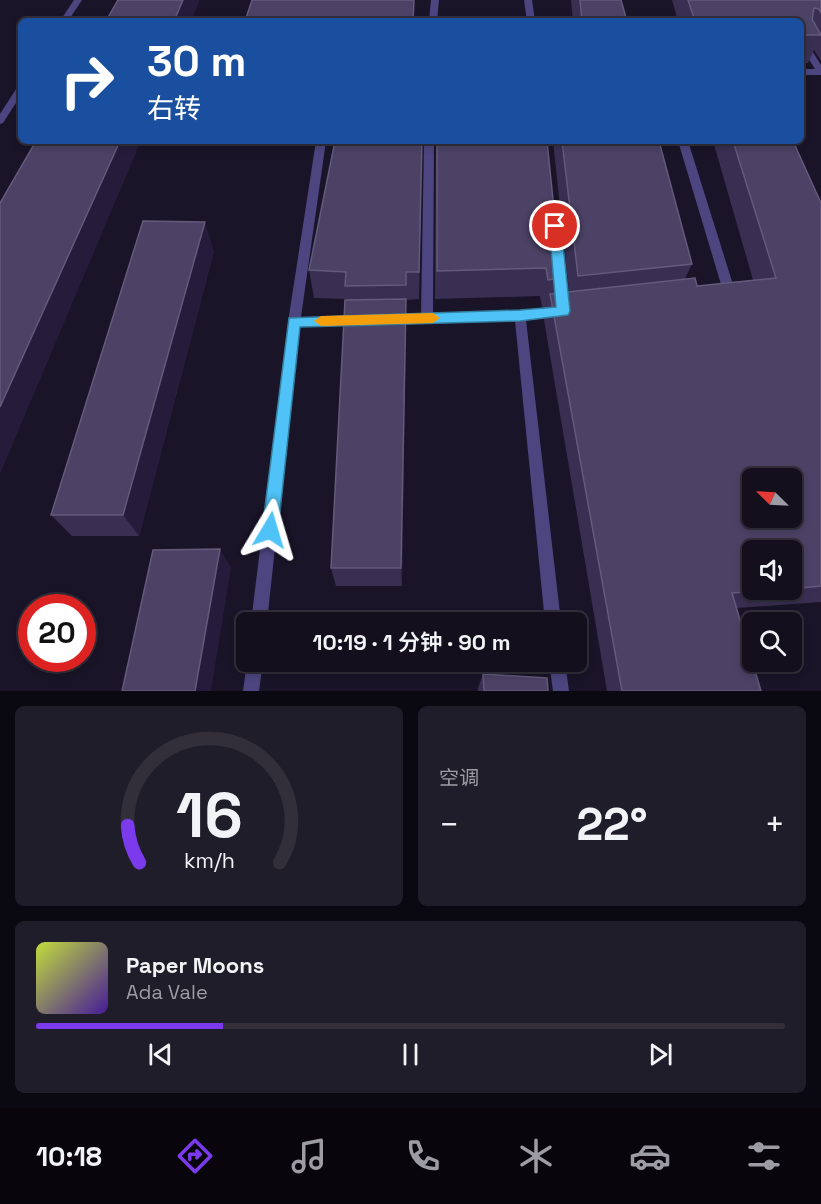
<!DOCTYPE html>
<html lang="zh">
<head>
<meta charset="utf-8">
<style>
	:root { --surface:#130f1d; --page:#201d2a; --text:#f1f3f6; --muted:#9d9ca4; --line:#322f3b; --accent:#7c3aed }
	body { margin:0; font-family:"Space Grotesk","Noto Sans SC",sans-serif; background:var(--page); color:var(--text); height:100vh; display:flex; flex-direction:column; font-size:22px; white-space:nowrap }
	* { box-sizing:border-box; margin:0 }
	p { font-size:20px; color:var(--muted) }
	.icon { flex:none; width:33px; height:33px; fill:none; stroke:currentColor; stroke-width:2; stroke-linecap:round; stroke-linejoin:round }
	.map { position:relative; height:691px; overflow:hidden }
	.drawer { display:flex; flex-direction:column; gap:15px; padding:15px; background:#0a0810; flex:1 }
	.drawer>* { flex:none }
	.top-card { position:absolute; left:18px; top:18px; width:786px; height:126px; border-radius:9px; box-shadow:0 3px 9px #0003,0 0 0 2px var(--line); background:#1a4fa0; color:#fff; overflow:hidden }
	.needle { width:39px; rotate:294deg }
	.fabs { position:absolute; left:742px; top:468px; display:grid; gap:12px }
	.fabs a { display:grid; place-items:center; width:60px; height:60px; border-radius:9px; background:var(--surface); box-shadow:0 3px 9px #0003,0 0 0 2px var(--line); font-size:30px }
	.speed { position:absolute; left:18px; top:594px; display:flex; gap:12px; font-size:30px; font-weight:700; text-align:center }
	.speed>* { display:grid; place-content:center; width:78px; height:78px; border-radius:50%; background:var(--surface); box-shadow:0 3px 9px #0003,0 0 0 2px var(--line); line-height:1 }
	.speed .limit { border:9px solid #d22; background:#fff; color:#111 }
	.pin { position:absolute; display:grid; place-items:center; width:51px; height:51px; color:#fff; margin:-26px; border:3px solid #fff; border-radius:50%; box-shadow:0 2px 6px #0007 }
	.me { position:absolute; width:66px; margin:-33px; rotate:7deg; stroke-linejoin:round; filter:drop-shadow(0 0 4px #0008) }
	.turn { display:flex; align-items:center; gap:21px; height:126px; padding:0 30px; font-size:27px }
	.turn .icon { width:78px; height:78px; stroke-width:2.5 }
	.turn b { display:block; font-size:42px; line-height:51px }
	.big { font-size:45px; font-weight:600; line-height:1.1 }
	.drawer .card { flex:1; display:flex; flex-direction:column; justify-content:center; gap:9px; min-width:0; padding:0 21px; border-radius:9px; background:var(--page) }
	.drawer .dial { align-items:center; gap:0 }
	.dial svg { height:156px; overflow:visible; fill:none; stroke:var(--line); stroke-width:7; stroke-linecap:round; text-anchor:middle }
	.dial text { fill:var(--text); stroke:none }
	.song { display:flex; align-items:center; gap:18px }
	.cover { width:72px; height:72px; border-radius:9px; background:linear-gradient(135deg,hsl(70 70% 55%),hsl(260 70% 35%)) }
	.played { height:6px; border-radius:3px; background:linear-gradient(90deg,var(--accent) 25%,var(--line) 25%) }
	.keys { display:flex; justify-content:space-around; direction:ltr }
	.heat { display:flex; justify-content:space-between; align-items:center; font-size:33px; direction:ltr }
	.drawer .tiles { flex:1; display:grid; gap:15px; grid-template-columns:1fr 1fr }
	.card:last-child { grid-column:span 2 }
	.trip { position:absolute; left:236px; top:612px; width:351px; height:60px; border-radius:9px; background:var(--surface); box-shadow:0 3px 9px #0003,0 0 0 2px var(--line); font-weight:600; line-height:60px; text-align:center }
	.dock { display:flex; height:96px; justify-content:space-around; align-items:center; background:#08060c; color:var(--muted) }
	.dock .icon { width:42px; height:42px }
	.dock .on { color:var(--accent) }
	.dock b { font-size:27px; color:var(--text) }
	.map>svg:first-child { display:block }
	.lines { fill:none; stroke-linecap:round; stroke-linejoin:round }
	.lane { fill:#4c4580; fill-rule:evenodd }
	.street { fill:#4c4580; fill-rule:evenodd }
	.wall { fill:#392f53; fill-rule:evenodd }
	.shaded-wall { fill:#241c3a }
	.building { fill:#4b4265; stroke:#635a7c; stroke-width:1.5; fill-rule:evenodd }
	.route { fill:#4fc3f7; stroke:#337fa1; stroke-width:1.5 }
	.slow { fill:#f59e0b }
</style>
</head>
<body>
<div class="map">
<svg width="821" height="691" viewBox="0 0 821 691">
	<rect width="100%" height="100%" fill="#191427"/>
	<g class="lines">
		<g class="lane">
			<polygon points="431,0 439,0 437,21 429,21"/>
			<polygon points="524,0 532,0 535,21 527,21"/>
			<polygon points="801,38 804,38 821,65 821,75 801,75 801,69 815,69 801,47"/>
			<polygon points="316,141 326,141 301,317 360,315 366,320 360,325 299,326 267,622 251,622 288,322"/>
			<polygon points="424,141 434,141 433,313 520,312 557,307 553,267 559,263 565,267 569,307 564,314 560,315 526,320 561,622 545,622 515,321 389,324 383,319 389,314 421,314"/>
			<polygon points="678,141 688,141 736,294 734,297 727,298 721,294 723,291"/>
			<polygon points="247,662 263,662 259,691 243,691"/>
			<polygon points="549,662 565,662 569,691 553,691"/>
		</g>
		<g class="street">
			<polygon points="74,0 82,0 68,21 60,21"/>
			<polygon points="21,85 21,95 3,123 0,124 0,114 18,86"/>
		</g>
	</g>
	<g class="wall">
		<polygon points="571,0 621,0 627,21 573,21"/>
		<polygon points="672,0 821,0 821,61 814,50 808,63 801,63 801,21 678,21"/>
		<polygon points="422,141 419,299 406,300 402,586 336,586 331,568 347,299 314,298 309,270"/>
		<path d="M 436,141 L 547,141 L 561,278 L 558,293 L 569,292 L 553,141 L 659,141 L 692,264 L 685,279 L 697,286 L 753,280 L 713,141 L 793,141 L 821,203 L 821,602 L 737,608 L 761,691 L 607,691 L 544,320 L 547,307 L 542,307 L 540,296 L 435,299 ZM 792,550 L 792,590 L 753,590 Z"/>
		<polygon points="214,251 139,536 72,536 51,515"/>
		<polygon points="483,674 548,691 478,691 478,688"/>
	</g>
	<g class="shaded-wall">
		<polygon points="183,0 200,0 191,21 174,21"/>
		<polygon points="120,141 141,141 0,474 0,407"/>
		<polygon points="205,222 214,251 139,536 123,515"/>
		<polygon points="406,299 406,326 402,586 401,568"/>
		<polygon points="220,549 231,568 211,691 195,691"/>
	</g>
	<g class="building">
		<polygon points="118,0 183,0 174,21 106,21"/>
		<polygon points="252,0 414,0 413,21 245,21"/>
		<polygon points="580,0 621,0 627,21 582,21"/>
		<polygon points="688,0 821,0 821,13 819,9 814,8 812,19 821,35 801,35 801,21 695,21"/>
		<polygon points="36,141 120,141 0,407 0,203"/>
		<polygon points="335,141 422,141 419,272 406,272 406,285 345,286 346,272 309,270"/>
		<polygon points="437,141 547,141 561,278 548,280 546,268 437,271"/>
		<polygon points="562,141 659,141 692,264 578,276"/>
		<path d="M 733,141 L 793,141 L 821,203 L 821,586 L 792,589 L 792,550 L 753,550 L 753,590 L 779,590 L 732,593 L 761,691 L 622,691 L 550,294 L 695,278 L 697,286 L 776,278 ZM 753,478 L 792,478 L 792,518 L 753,518 Z"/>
		<polygon points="143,221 205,222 123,515 51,515"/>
		<polygon points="406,299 401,568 331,568 345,300"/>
		<polygon points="220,549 195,691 122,691 153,550"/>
		<polygon points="483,674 547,678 548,691 484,691"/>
	</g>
	<polygon class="route" points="555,222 561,226 570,311 568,315 520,321 300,327 278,530 276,535 270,538 264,535 262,530 289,318 520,310 556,307 549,226"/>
	<polygon class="slow" points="433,313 440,318 433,323 321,326 314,321 321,316"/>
</svg>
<div class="fabs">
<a><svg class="needle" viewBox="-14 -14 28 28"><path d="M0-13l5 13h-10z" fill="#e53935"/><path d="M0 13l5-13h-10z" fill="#9d9ca4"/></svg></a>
<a><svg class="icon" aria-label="sound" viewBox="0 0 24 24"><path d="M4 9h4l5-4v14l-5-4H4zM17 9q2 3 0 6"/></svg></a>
<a><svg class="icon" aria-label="search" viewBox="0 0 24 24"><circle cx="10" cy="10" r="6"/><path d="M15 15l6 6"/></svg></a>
</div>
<div class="speed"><div class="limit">20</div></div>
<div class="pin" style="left:555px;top:226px;background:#d93025"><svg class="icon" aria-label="arrive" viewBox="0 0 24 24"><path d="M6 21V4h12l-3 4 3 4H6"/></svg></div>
<svg class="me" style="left:270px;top:530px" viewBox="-20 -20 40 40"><path d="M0-17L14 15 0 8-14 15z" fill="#4fc3f7" stroke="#fff" stroke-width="4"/></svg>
<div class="trip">10:19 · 1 分钟 · 90 m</div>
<div class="top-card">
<div class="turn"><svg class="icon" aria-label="right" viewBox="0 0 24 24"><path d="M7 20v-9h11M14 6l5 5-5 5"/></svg><div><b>30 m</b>右转</div></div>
</div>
</div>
<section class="drawer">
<div class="tiles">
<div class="card dial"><svg viewBox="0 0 100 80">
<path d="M14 69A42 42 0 1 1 86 69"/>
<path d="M14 69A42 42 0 0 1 8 50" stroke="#7c3aed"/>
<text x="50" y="56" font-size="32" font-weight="700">16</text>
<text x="50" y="72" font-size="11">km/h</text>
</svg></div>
<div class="card"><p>空调</p>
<div class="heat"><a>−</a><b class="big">22°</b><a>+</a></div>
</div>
<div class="card">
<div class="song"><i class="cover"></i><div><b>Paper Moons</b><p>Ada Vale</p></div></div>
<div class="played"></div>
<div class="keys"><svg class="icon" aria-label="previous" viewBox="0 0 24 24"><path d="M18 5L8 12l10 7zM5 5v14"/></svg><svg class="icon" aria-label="pause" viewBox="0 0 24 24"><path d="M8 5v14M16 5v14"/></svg><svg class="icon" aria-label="next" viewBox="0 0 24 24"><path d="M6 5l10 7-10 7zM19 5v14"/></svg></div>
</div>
</div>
</section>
<nav class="dock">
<b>10:18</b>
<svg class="icon on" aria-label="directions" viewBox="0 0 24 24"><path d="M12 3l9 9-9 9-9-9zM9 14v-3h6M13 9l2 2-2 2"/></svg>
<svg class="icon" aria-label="music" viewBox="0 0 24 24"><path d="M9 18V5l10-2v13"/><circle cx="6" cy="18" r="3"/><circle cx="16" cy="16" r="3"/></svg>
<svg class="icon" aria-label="phone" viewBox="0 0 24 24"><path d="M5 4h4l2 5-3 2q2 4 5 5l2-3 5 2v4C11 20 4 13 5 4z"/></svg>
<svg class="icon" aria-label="climate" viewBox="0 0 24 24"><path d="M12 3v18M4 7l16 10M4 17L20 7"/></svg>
<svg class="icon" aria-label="car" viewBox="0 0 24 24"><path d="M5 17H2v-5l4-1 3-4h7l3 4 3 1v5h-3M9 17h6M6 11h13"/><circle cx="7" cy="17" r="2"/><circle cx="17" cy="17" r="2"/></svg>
<svg class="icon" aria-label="filters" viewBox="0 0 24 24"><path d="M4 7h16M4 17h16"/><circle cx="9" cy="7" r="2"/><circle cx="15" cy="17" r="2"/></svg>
</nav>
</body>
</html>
